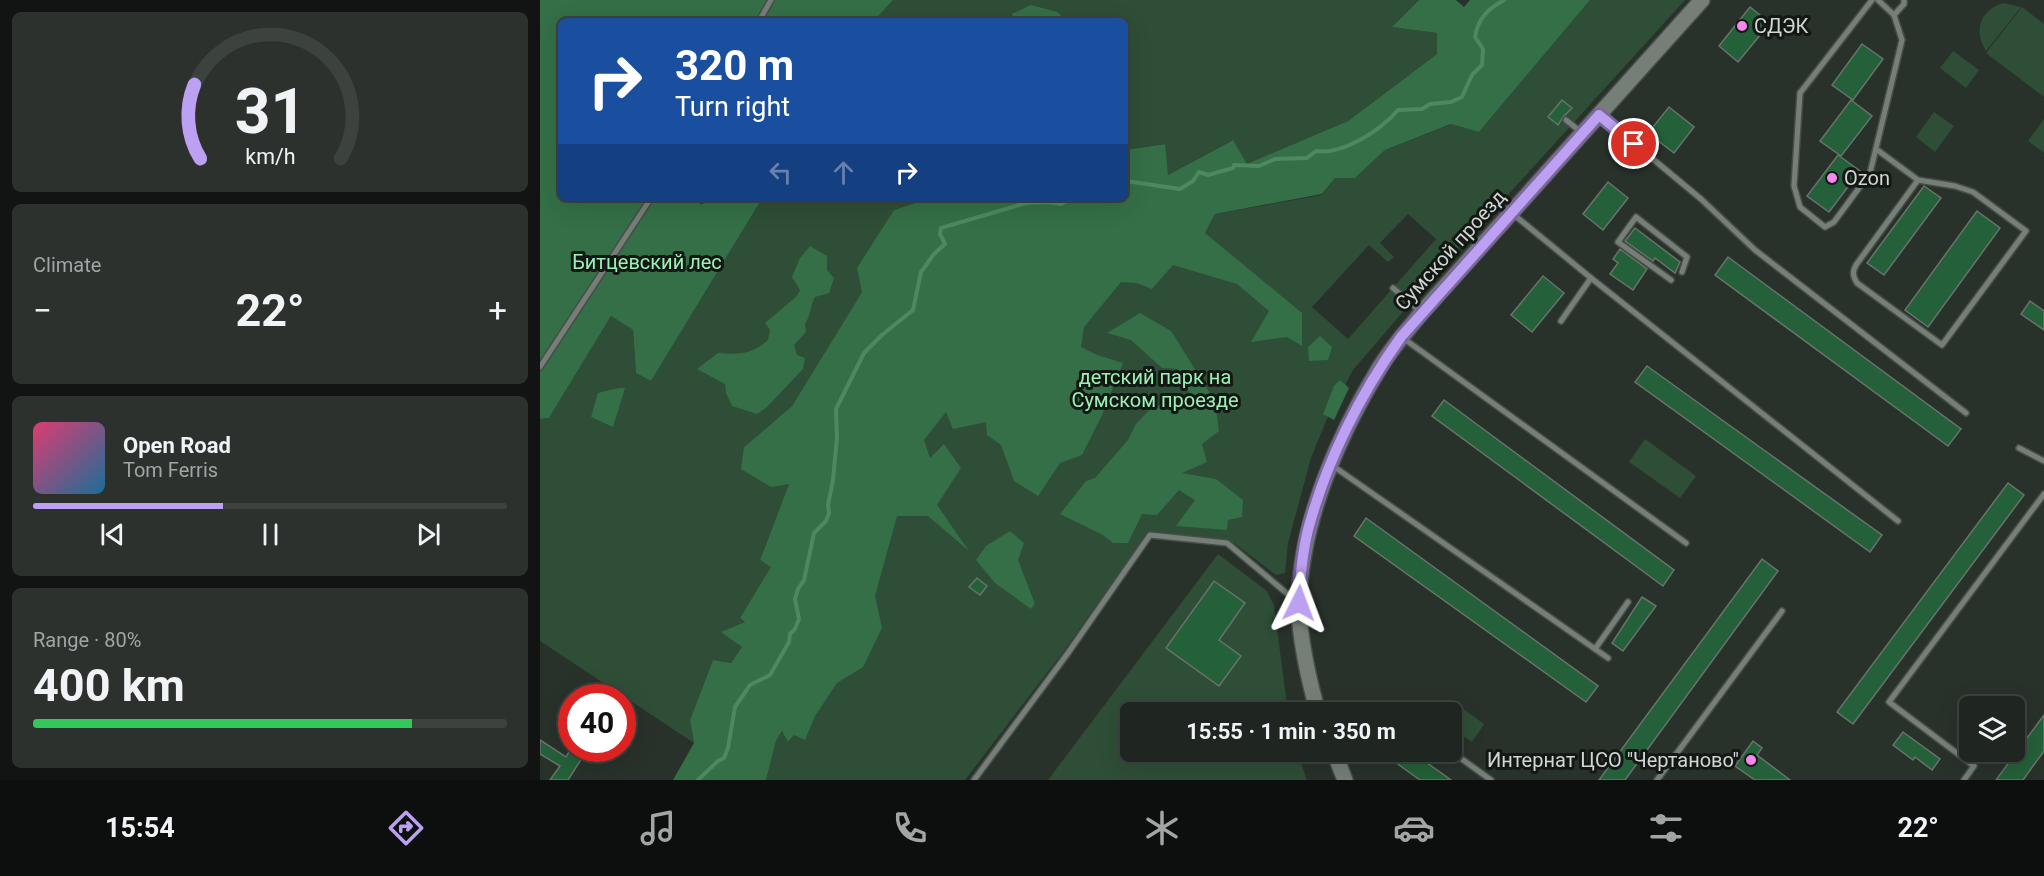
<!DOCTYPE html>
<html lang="en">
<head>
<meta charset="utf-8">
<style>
	:root { --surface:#1f2520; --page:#2c312d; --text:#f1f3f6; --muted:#a1a5a5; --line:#3c423e; --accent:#bca0f2 }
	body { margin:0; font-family:Roboto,sans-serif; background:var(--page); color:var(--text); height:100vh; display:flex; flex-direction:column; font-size:22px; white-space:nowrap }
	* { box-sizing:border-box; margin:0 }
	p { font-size:20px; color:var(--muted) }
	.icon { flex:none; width:33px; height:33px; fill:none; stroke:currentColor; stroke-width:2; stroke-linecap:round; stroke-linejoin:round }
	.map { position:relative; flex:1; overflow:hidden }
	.drawer { display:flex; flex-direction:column; gap:12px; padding:12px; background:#111412; width:540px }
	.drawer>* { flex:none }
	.top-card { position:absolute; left:18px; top:18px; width:570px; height:183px; border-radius:9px; box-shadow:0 6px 24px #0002,0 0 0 2px var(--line); background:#1a4fa0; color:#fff; overflow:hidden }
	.tools { position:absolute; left:1419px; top:696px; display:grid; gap:12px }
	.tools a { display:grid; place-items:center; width:66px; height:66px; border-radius:9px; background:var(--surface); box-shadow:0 6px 24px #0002,0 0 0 2px var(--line); font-size:30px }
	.speed { position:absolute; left:18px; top:684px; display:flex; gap:12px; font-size:30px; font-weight:700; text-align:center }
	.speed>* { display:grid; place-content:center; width:78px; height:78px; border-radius:50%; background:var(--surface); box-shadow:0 6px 24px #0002,0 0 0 2px var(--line); line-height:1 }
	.speed .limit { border:9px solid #d22; background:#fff; color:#111 }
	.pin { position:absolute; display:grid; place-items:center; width:51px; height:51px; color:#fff; margin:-26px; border:3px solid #fff; border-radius:50%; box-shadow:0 2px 6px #0007 }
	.me { position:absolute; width:66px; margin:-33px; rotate:3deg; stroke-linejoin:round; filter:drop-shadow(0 0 4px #0008) }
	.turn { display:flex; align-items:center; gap:21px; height:126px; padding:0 18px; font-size:27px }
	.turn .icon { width:78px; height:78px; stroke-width:2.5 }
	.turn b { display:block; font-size:42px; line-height:51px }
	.lanes { display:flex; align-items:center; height:57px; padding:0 18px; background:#0003; justify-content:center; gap:30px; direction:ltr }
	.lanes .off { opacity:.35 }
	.big { font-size:45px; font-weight:700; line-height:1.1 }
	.drawer .card { flex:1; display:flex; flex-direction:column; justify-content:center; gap:9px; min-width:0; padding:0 21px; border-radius:9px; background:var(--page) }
	.drawer .dial { align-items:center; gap:0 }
	.dial svg { height:156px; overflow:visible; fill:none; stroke:var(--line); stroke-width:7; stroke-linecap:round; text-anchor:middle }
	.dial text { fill:var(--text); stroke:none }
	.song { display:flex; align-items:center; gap:18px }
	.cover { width:72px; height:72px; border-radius:9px; background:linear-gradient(135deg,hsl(340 70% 55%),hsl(200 70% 35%)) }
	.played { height:6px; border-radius:3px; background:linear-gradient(90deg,var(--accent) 40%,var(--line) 40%) }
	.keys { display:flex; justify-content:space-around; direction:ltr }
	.heat { display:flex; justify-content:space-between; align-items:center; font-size:33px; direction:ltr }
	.charge { height:9px; border-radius:4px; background:linear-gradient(90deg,#34c759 80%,var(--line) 0) }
	.trip { position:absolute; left:580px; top:702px; width:342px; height:60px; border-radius:9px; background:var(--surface); box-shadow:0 6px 24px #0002,0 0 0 2px var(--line); font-weight:700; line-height:60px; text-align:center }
	.menu { display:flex; height:96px; justify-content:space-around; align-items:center; background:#0c0f0d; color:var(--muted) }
	.menu .icon { width:42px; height:42px }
	.menu .active { color:var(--accent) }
	.menu b { font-size:27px; color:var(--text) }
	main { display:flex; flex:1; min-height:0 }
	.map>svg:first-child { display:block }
	.green { fill:#2e4e37; fill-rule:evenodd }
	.forest { fill:#346f47 }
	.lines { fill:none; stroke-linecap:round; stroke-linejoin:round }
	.stream { stroke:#4d885f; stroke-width:4 }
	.building { fill:#246039; stroke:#69736b; stroke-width:1.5 }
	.lane-casing { stroke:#474e48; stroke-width:8 }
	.secondary-casing { stroke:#474e48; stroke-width:18 }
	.lane { stroke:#757f77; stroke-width:5 }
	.secondary { stroke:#757f77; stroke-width:15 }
	.route-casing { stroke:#7a689d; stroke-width:15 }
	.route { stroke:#bca0f2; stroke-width:10 }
	.poi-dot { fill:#f888ea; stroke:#141815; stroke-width:2 }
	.labels { text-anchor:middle; stroke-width:6; stroke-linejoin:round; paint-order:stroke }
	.poi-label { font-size:20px; fill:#d1d6d2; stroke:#141815; text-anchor:start }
	.street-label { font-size:20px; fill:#d1d6d2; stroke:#141815 }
	.park-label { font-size:20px; fill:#9bf1b3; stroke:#141815 }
</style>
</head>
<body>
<main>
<section class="drawer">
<div class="card dial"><svg viewBox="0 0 100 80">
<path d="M14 69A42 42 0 1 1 86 69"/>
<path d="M14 69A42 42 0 0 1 11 31" stroke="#bca0f2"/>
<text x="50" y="56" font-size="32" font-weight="700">31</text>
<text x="50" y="72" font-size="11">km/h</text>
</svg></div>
<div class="card"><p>Climate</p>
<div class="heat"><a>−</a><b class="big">22°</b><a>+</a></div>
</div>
<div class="card">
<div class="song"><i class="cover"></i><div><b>Open Road</b><p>Tom Ferris</p></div></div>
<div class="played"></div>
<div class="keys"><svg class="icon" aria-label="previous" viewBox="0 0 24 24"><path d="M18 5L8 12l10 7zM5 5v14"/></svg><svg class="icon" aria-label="pause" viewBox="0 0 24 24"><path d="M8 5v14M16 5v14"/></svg><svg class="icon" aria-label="next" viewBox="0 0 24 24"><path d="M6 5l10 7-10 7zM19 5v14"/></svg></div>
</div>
<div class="card"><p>Range · 80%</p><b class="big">400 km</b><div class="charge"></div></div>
</section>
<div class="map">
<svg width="1504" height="780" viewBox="0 0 1504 780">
	<rect width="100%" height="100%" fill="#29312b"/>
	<g class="green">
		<polygon points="353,0 879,0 852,27 898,33 897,54 808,121 707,165 692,140 628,175 624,144 585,150 585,21 334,21"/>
		<path d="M 1050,0 L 1145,0 L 886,285 L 813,370 L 786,421 L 771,458 L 748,543 L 745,573 L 736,575 L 694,543 L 609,531 L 526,648 L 425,780 L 226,780 L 236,741 L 242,731 L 249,742 L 392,386 L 665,233 L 675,214 L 782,195 L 795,178 L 815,178 L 845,150 L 912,124 L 939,132 ZM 868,214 L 896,239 L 808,339 L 772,307 L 829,245 L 848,262 L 854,257 L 840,243 Z"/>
		<path d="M 1463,3 L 1481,7 L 1446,51 C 1433,31 1440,10 1463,3 Z"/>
		<polygon points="1482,7 1504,24 1504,97 1446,53"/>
		<polygon points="1413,51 1439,70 1426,88 1400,68"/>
		<polygon points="1394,112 1414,126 1395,152 1376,137"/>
		<polygon points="1504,119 1504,153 1488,141"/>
		<polygon points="219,198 390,198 354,210 322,292 252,406 204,447 249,484 220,560 232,567 200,618 205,622 182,632 203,647 191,663 173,660 150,720 154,743 0,641 0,419 9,418 71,316 93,330 96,373 111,381 220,202"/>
		<polygon points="1105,439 1156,476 1140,498 1089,462"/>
		<polygon points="678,554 727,591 734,606 748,712 591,712 591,752 757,752 767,780 508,780"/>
		<polygon points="912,701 944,724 932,742 912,728 912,712 904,712"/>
	</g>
	<g class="forest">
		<polygon points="0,0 353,0 334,21 21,21 21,198 159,198 160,204 192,198 219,198 220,202 111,381 96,373 93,330 71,316 9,418 0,419"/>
		<polygon points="879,0 916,0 924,7 930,0 1050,0 939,132 911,124 845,150 815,178 795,178 782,194 675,214 665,233 762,313 762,346 747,337 711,342 729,311 697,284 633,265 612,289 597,283 581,282 544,327 541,347 557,355 583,363 562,415 542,455 520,463 498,496 474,481 461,445 447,435 446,422 413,429 406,412 384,440 390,458 404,444 421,468 397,505 429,551 388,516 357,516 335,596 342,628 323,667 297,683 275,716 265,740 254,735 248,742 242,731 236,741 226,780 133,780 154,743 150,720 173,660 191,663 202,647 181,632 205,622 200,618 231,567 220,560 249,484 231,487 201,469 204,447 252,406 322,292 317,268 354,210 390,198 585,198 585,150 625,144 628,175 693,140 707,164 808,121 897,54 897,33 852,27"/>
		<polygon points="491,5 517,12 527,21 474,21 472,14"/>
		<path d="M 270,246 L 287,256 L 287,270 L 294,278 L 289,293 L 275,297 C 270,306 271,315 265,324 L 266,332 L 254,345 L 257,355 L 265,358 L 263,369 L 227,407 L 217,414 L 192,406 L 186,393 L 185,384 L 157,369 L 178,353 C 200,355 212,354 228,340 L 230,330 L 225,323 L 257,296 L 260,290 L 252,277 L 260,258 Z"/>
		<polygon points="600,313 631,331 675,401 679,431 662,444 667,462 642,473 676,479 703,500 702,517 688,520 687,530 636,526 655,500 639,490 617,515 602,514 588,543 573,543 563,535 520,514 546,481 555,478 588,440 596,424 615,404 625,408 649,393 638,369 622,368 591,340 567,333"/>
		<polygon points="780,336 792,347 788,360 769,361 768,347"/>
		<polygon points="800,380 809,388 794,420 783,414 794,386"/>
		<polygon points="79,388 85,388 73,427 51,417 58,393"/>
		<polygon points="470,531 484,543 478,560 495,604 491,609 455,583 436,560 446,546"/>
	</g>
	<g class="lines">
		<g class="stream">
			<path d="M 585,182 L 586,181 L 640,189 L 653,181 L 659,172 L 668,175 L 693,168 L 694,165 L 719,166 L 735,159 L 767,158 L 776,151 C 803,155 841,130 858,110 L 882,109 L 890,104 L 911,102 L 922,97 L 932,75 L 942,65 L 943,49 L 935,37 C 938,18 948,9 964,0"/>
			<polyline points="158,780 178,761 184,758 188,748 195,707 210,685 230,675 249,642 250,634 255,629 259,619 255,599 258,589 264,580 274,533 286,521 289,513 288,505 293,480 297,438 296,409 324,353 342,335 373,310 381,272 394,254 405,244 400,234 401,228 486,203 507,202 521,204 530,199 540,198"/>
		</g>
	</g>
	<g class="building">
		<polygon points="1210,7 1230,23 1198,62 1179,46"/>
		<polygon points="1322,44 1343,59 1313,100 1292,85"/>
		<polygon points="1022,100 1032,108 1023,117 1018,125 1008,117"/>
		<polygon points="1311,100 1332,116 1301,156 1280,141"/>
		<polygon points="1129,107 1154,127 1134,153 1108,133"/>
		<polygon points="1298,155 1320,171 1289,212 1267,196"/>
		<polygon points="1068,182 1088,198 1063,230 1043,214"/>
		<polygon points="1384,186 1401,198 1344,275 1327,263"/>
		<polygon points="1437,211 1460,228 1388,327 1365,310"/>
		<polygon points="1095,228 1140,262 1135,273 1115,258 1113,261 1085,241"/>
		<polygon points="1080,249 1107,269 1093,290 1070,274 1078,263 1073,259"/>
		<polygon points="1188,257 1421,429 1408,446 1175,275"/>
		<polygon points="1003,276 1024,293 992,332 971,315"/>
		<polygon points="1490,301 1504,311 1504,330 1481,314"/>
		<polygon points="1107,366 1342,535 1330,552 1095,382"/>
		<polygon points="904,400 1134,570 1123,586 892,416"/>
		<polygon points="1468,483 1484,495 1313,724 1297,712"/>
		<polygon points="826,518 1058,686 1046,702 814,536"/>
		<polygon points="1222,559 1238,571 1085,780 1059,780"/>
		<polygon points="437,578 447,586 440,595 429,587"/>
		<polygon points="674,581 705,603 679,640 701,656 679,686 626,648"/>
		<polygon points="1102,597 1116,606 1083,651 1072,643"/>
		<polygon points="1504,715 1504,751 1483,780 1456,780"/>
		<polygon points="1363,732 1400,759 1392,770 1375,757 1373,760 1353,745"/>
		<polygon points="0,740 26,757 30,750 42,758 28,780 10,780 20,766 0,754"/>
		<polygon points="1213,741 1222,748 1217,755 1250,780 1215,780 1195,766"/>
		<polygon points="841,752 872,752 911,780 880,780"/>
	</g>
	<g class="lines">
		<g class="lane-casing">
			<g id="lane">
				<polyline points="1332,0 1260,93 1254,186 1260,207 1285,227 1294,222 1330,173 1362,40 1354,15 1364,4 1364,0"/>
				<polyline points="1338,0 1354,15"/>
				<polyline points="219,21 231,0"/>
				<polyline points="1060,115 1161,199 1215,250 1426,413"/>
				<polyline points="1026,120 1041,132"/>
				<path d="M 1336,149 L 1378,180 L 1415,186 L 1433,192 L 1486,231 L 1402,345 L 1317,283 C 1313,276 1312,272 1316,265 L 1378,180"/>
				<polyline points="973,214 1051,278 1358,521"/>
				<polyline points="1131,280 1078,242 1096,217 1147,257 1142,272"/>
				<polyline points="853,288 880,311"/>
				<polyline points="1021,321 1051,278"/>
				<polyline points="863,338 1146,543"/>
				<polyline points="0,367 111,198"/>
				<polyline points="1479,448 1504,461"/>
				<polyline points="793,466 1068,658"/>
				<polyline points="1055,649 1088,602"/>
				<polyline points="912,752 951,780"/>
				<polyline points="434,780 528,653 610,535 687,543 756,601"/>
				<polyline points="1117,780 1242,611"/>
				<polyline points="1424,780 1434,766 1349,702 1504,494"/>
			</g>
		</g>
		<g class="secondary-casing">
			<g id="secondary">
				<path d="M 778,712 C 769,682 758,632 759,601 C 761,521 799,434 840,367 C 852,347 868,330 882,312 L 1162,0"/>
				<polyline points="794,752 805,780"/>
			</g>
		</g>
		<use href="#lane" class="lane"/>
		<use href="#secondary" class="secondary"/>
	</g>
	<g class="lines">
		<g class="route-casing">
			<path id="route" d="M 759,603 C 760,579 762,554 768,530 C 786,462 820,394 861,337 L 1059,115 L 1094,144"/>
		</g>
		<use href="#route" class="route"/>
	</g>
	<g class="poi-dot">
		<circle cx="1202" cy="26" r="6"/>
		<circle cx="1292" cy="178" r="6"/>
		<circle cx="1211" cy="760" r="6"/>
	</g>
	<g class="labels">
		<g class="poi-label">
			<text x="1214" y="33">СДЭК</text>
			<text x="1304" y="185">Ozon</text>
			<text x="1199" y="767" text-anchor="end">Интернат ЦСО "Чертаново"</text>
		</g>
		<g class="street-label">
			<text transform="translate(910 250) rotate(-48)" y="7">Сумской проезд</text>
		</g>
		<g class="park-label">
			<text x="107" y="269">Битцевский лес</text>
			<text x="615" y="384">детский парк на<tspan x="615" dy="23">Сумском проезде</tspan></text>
		</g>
	</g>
</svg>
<div class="tools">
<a><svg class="icon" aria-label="layers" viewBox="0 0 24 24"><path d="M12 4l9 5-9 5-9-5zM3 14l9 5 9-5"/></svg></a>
</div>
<div class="speed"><div class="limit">40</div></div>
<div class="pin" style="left:1094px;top:144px;background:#d93025"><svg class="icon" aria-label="arrive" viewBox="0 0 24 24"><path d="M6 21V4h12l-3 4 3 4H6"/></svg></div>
<svg class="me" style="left:759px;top:603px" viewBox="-20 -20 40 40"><path d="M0-17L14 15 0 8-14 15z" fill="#bca0f2" stroke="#fff" stroke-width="4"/></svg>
<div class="trip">15:55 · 1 min · 350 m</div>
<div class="top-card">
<div class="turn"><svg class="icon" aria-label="right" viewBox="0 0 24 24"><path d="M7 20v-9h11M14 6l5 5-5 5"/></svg><div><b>320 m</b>Turn right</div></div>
<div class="lanes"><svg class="icon off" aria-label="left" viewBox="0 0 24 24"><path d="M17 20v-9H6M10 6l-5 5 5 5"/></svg><svg class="icon off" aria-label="ahead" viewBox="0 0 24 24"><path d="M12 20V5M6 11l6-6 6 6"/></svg><svg class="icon" aria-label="right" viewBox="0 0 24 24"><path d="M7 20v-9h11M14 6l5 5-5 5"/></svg></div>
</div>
</div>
</main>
<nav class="menu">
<b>15:54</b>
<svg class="icon active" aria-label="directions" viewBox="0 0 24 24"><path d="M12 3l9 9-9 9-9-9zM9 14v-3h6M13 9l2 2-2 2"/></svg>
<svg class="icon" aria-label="music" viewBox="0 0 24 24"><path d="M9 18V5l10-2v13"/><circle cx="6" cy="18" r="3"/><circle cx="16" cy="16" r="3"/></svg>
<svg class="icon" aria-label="phone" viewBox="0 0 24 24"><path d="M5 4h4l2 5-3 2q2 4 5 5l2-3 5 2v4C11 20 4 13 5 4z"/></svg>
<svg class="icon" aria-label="climate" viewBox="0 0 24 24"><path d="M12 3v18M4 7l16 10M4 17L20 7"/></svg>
<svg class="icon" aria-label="car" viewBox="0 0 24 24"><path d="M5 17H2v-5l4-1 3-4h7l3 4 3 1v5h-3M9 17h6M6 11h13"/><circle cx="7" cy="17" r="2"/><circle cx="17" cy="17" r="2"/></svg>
<svg class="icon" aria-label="filters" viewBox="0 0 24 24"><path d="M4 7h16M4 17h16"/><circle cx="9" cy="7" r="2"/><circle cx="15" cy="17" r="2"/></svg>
<b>22°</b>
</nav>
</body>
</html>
